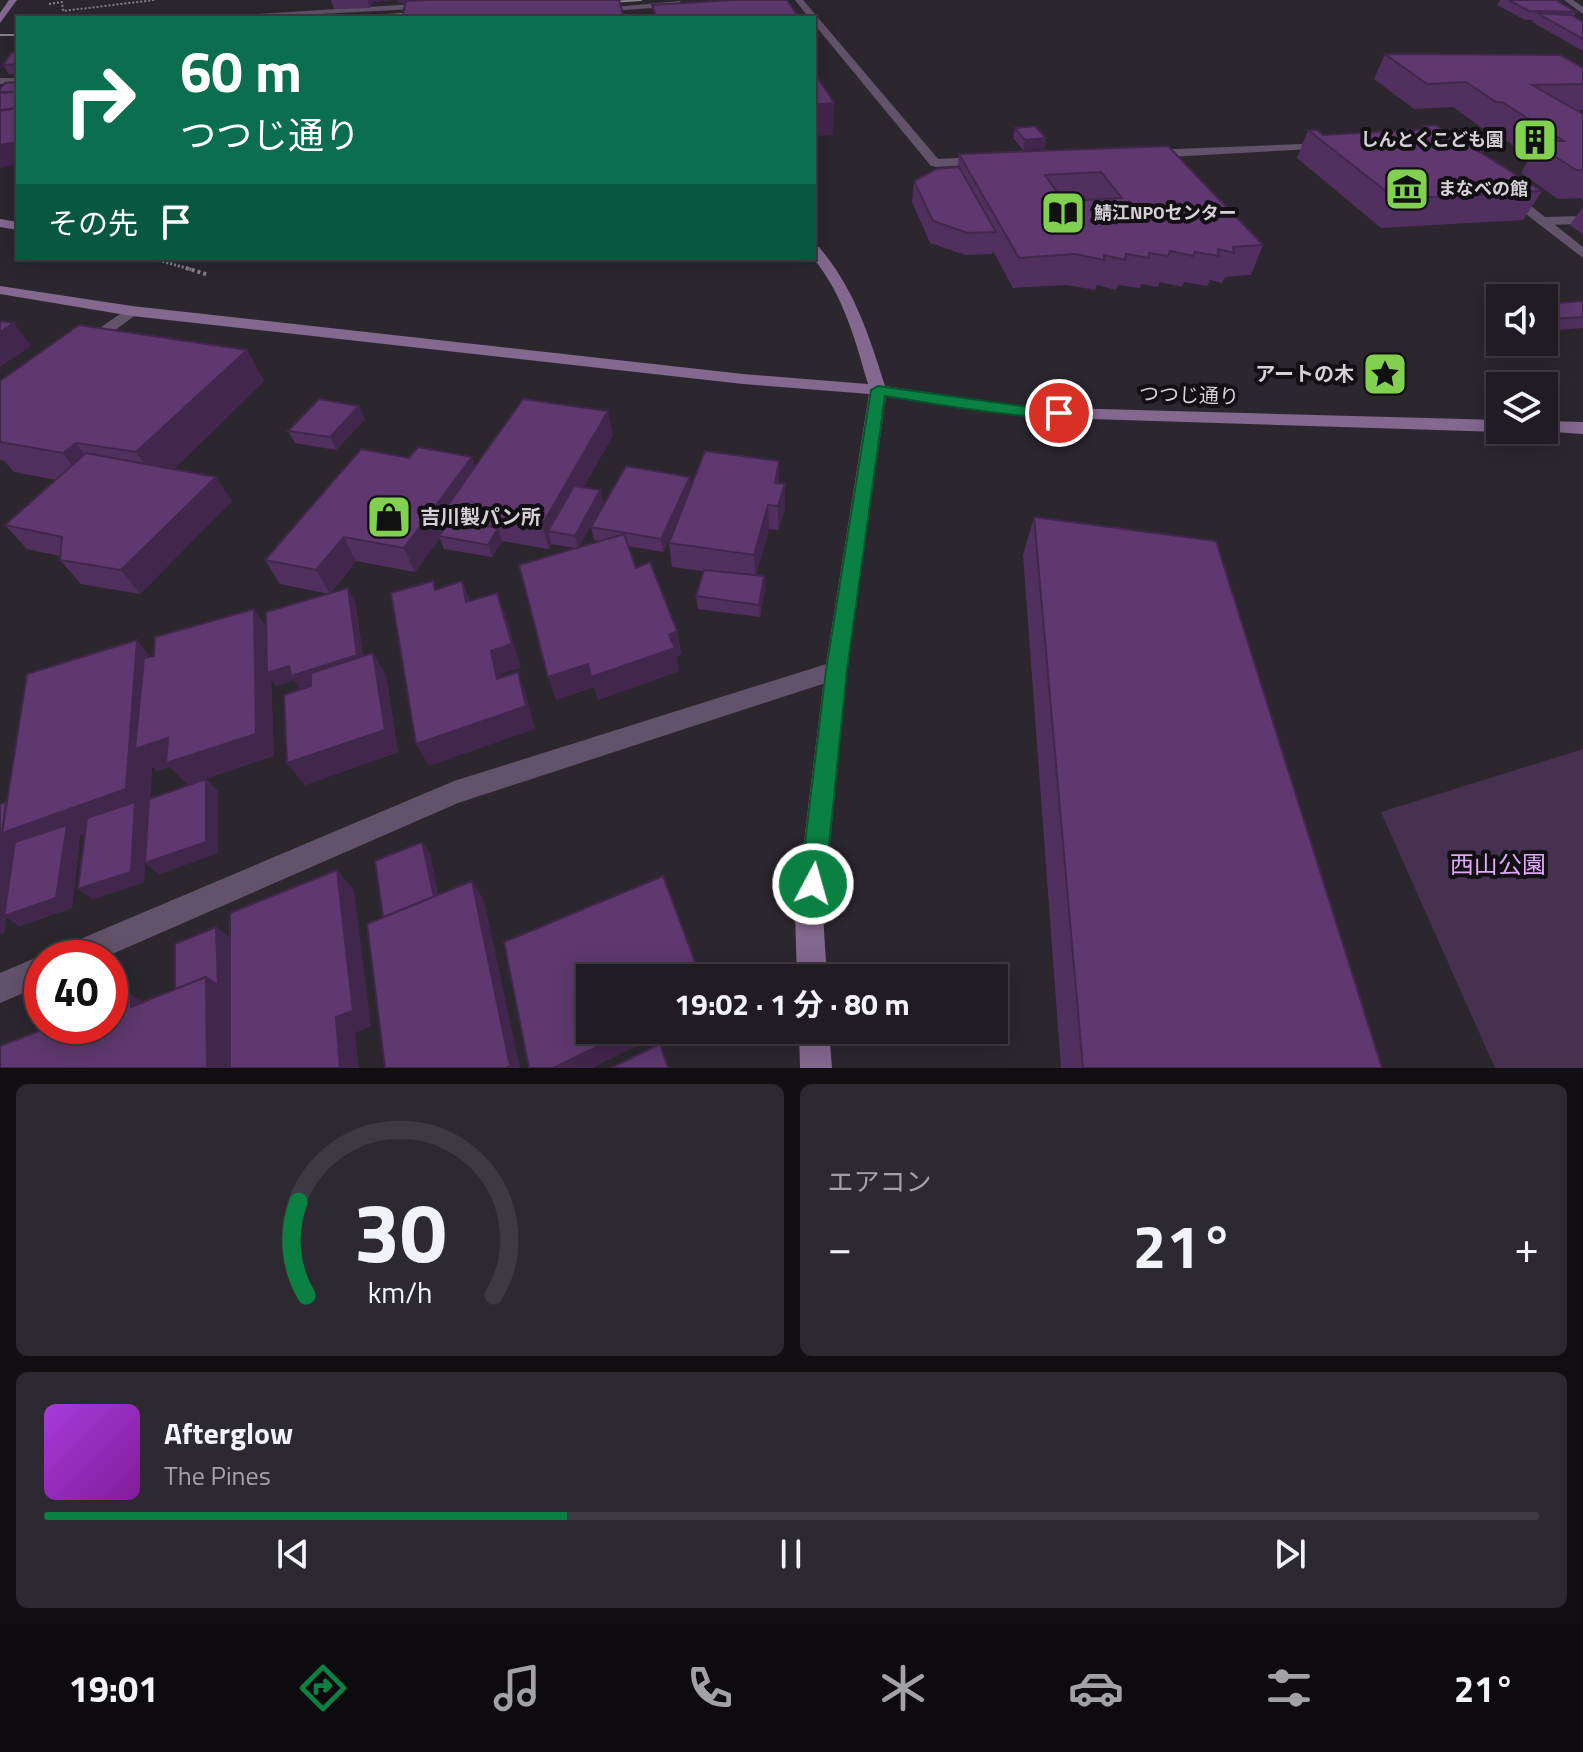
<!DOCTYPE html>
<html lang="ja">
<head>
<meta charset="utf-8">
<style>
	:root { --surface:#211c23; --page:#2d2930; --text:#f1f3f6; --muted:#a2a1a6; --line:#3e3a41; --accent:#0b8043 }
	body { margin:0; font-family:"Titillium Web","Noto Sans JP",sans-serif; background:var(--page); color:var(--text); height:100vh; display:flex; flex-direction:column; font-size:30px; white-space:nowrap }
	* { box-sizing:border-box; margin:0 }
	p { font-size:26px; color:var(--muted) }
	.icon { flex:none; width:44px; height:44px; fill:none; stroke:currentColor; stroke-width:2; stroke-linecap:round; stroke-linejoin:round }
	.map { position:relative; height:1068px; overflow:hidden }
	.drawer { display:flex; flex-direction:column; gap:16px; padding:16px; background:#120f13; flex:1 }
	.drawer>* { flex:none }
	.top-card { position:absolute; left:16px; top:16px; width:800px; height:244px; border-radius:0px; box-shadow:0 4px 20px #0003,0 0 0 2px var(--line); background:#0b6e4f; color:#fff; overflow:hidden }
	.fabs { position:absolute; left:1486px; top:284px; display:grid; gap:16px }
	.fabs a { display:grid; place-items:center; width:72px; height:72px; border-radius:0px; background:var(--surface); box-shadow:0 4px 20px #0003,0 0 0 2px var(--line); font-size:40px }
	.speed { position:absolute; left:24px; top:940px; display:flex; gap:16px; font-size:40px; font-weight:700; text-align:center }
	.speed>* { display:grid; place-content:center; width:104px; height:104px; border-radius:50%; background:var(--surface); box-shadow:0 4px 20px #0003,0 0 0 2px var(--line); line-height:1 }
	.speed .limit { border:12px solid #d22; background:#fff; color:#111 }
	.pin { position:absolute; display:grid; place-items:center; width:68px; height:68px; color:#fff; margin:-34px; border:4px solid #fff; border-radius:50%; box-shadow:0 2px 8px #0007 }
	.me { position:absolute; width:88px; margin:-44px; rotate:6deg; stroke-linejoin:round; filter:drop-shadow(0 0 6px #0008) }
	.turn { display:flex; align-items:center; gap:28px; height:168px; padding:0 32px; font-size:36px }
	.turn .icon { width:104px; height:104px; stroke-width:2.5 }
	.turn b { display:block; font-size:56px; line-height:68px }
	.then { display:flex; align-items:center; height:76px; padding:0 32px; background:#0003; gap:16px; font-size:30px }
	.big { font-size:60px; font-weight:700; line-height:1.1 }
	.drawer .tile { flex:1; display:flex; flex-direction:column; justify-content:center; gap:12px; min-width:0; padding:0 28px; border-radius:12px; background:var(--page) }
	.drawer .dial { align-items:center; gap:0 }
	.dial svg { height:208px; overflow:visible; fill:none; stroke:var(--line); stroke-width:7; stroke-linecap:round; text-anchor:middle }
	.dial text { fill:var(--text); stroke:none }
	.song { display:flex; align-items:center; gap:24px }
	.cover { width:96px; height:96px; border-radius:12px; background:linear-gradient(135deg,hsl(280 70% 55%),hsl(290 70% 35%)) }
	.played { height:8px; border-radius:4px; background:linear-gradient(90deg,var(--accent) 35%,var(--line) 35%) }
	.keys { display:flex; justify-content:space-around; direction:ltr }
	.heat { display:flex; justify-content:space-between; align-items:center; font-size:44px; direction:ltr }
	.drawer .tiles { flex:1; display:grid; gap:16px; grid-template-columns:1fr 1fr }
	.tile:last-child { grid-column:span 2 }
	.trip { position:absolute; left:576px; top:964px; width:432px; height:80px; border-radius:0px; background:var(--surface); box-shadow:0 4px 20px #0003,0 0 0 2px var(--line); font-weight:700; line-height:80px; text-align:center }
	.menu { display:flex; height:128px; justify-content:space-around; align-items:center; background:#0d0b0e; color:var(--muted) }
	.menu .icon { width:56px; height:56px }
	.menu .active { color:var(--accent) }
	.menu b { font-size:36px; color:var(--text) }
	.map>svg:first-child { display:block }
	.green { fill:#473150 }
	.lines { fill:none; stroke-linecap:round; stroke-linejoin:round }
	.path-far2 { stroke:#878289; stroke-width:2; stroke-dasharray:2 2; stroke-linecap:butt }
	.path-far1 { stroke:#878289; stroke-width:3; stroke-dasharray:2 2; stroke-linecap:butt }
	.path { stroke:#878289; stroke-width:4; stroke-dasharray:3 3; stroke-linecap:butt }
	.lane { fill:#62526a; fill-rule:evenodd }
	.street { fill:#62526a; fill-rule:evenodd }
	.secondary { fill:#83688f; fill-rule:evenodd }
	.tram { stroke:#88838a; stroke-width:2 }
	.wall { fill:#51305f }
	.shaded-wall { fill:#42274d }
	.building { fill:#5e386e; stroke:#42274d; stroke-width:2; fill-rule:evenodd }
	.route { fill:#0b8043; stroke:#07532c; stroke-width:2 }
	.labels { text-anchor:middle; stroke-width:8; stroke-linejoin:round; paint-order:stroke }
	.far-poi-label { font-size:18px; font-weight:bold; fill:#d5d1d7; stroke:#131014; text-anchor:start }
	.poi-label { font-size:20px; font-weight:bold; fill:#d5d1d7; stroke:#131014; text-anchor:end }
	.street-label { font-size:20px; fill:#d5d1d7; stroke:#131014 }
	.near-park-label { font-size:24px; fill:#e1a8fa; stroke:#131014 }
</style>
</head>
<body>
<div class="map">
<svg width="1583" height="1068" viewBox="0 0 1583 1068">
	<rect width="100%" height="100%" fill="#2c262f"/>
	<polygon class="green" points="1583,749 1583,1068 1495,1068 1381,812"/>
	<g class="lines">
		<polyline class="path-far2" points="49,4 62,2 63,11 154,0"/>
		<polyline class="path-far1" points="151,258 193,270"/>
		<polyline class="path" points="186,268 209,275"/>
		<g class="lane">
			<polygon points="795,0 803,0 939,160 939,166 931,166 814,24 814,18 809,18"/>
			<polygon points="1583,216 1583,224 1545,225 1538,221 1545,217"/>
		</g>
		<g class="street">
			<polygon points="1564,0 1573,0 1583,7 1583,14"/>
			<polygon points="680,1 683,6 596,12 592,9"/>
			<polygon points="431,3 434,8 243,18 227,16"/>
			<rect x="0" y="78" width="18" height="6"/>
			<polygon points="1326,143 1330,144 1330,148 1150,158 1144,154 1150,150"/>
			<polygon points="983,157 987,158 987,164 935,167 929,163 935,159"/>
			<polygon points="1504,191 1512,191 1583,247 1583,258 1504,197"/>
			<polygon points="132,306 140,311 137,314 91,348 79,348 79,342"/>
			<polygon points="836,661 844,663 847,670 844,677 458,803 103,958 54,958 59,948 454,781"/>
			<polygon points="42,955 49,958 42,958 42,985 0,1003 0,973"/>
		</g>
		<g class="secondary">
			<polygon points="9,0 17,0 0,23 0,13"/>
			<polygon points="0,219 18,222 18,230 0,227"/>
			<path d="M 814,246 L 819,247 C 854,288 869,335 885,386 L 1028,407 L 1500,420 L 1500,430 L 1506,430 L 1500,432 L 1028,417 L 886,396 L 847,670 L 823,915 L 827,978 L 797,978 L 795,915 L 825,670 L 869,394 L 743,384 L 132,316 L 0,294 L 0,286 L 132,306 L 743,374 L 868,384 C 855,339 843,294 813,258 Z"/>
			<polygon points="1544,421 1583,422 1583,434 1538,431 1544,430"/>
			<polygon points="799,1030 829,1030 832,1068 800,1068"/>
		</g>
		<g class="tram">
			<polyline points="597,3 641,0"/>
			<polyline points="328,18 426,13"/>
			<polyline points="0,35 18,35"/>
		</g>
	</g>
	<g class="wall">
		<polygon points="331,0 392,0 373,2 370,8 334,9"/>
		<polygon points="1500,0 1556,0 1576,12 1574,16 1583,22 1583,51 1532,22 1533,20 1525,20 1497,5"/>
		<polygon points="18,52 18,74 9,74 3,65"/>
		<polygon points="1385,54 1583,68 1583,110 1576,110 1583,114 1583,200 1581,198 1558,199 1521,173 1530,157 1488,128 1482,128 1453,107 1414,109 1374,79"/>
		<polygon points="1424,126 1444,131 1484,148 1482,153 1542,191 1523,220 1381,228 1297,158 1308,130 1323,135 1422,130"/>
		<polygon points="1015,128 1046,138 1044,148 1023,150 1013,138"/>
		<polygon points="1168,146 1263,245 1251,275 1225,277 1222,283 1210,280 1207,286 1184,282 1182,287 1160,282 1158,287 1141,284 1140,288 1118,285 1116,290 1097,285 1095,290 1067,285 1013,288 993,251 992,254 965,255 930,243 912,202 914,181 957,167 959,154"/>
		<polygon points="1583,207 1583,235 1570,225"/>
		<polygon points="1583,301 1583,328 1544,331 1544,304"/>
		<polygon points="247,350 264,381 174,469 232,501 140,594 81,584 60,560 60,556 27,549 5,525 56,480 14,472 4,461 0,460 0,381"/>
		<polygon points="365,419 336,450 295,443 288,431"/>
		<polygon points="613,435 583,488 600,490 603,503 579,547 601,541 594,540 591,527 691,486 785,484 785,508 778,530 769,529 756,575 764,576 765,589 760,617 698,609 696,596 703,571 672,567 669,543 679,518 663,552 628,546 636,568 677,631 681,654 676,657 679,671 598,700 594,687 556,700 576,548 551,544 549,549 502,541 492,557 444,549 440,538 415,572 356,561 331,593 355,601 363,656 373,653 386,676 398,752 305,785 287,763 311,685 300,689 294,680 276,686 271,679 274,756 170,767 157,771 152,766 150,799 218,791 218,853 159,874 145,863 148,811 146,812 148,813 144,882 93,899 85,834 80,835 72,908 20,926 6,917 4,933 0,934 0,804 7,802 151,657 254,609 266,627 329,594 280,584 265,560 409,458 472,457 475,467"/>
		<polygon points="1034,517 1382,1068 1061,1068 1023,555"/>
	</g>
	<g class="shaded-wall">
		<polygon points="367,0 392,0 373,2 370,8"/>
		<polygon points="397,0 427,0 428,2 398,4"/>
		<polygon points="834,103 833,135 814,136 814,105"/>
		<polygon points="1046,138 1044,148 1023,150 1025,140"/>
		<polygon points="18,142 18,164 0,168 0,145"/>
		<polygon points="14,323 31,346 0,367 0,332"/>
		<polygon points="247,350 264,381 159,484 136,452"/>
		<polygon points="359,406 365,419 336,450 330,437"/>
		<polygon points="608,411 613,435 557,533 548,531 551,544 549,549 542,525"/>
		<polygon points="76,443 100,475 88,486 63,453"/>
		<polygon points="472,457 480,481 445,509 451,522 439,536 440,538 415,572 404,548"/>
		<polygon points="779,461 779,485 776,507 775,483"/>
		<polygon points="216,477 232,501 140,594 121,570"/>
		<polygon points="690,477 692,490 663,552 661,539"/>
		<polygon points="785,484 785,508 778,530 778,506"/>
		<polygon points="600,490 603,503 578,549 575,536"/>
		<polygon points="768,505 769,529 755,579 754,555"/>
		<polygon points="498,528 502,541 492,557 488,545"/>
		<polygon points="344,537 356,561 330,594 316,570"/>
		<polygon points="764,576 765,589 760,617 759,605"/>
		<polygon points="462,581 472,605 466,602"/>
		<polygon points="348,588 355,601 364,667 300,689 294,680 276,686 271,679 274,756 188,785 170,767 157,771 152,766 150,811 146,812 148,813 144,882 93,899 78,889 134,816 80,835 72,908 20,926 6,917 4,933 0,934 0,846 8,802 137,640 157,664 254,609 270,633"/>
		<polygon points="497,593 506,617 521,668 500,674 507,702 497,679 491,651"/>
		<polygon points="677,631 681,654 676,657 679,671 598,700 591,677"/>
		<polygon points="373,653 386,676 398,752 305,785 287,763"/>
		<polygon points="588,664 594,687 556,700 548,677"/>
		<polygon points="518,672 526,695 535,729 429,766 416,744"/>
		<polygon points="206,779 218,791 218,853 159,874 145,863"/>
		<polygon points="422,842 430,853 443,917 385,927"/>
		<polygon points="337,870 354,890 371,1026 355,1033 359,1068 340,1068 336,1017"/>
		<polygon points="472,881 484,900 520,1068 506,1068"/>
		<polygon points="216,927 229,937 232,1068 207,1068 206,977"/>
		<polygon points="131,995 158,1011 131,1007"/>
		<polygon points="632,1030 670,1030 592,1068 553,1068"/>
	</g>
	<g class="building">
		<polygon points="427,0 619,0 624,18 402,18 406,1"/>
		<polygon points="734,0 787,0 799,18 649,18 657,18 652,5"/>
		<polygon points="1509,0 1556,0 1576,12 1529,11"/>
		<polygon points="1537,13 1571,15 1583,22 1583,39"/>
		<polygon points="18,52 18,64 3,65 11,53"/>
		<polygon points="1385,54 1560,55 1583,68 1583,84 1532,85 1583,114 1583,170 1576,170 1537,145 1551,145 1544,141 1564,141 1502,102 1496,102 1466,82 1427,84"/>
		<polygon points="814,72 834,103 814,105"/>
		<polygon points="18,82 18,108 0,110 0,93 13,92 0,92 0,89 5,83"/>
		<polygon points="18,108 18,142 0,145 0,111"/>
		<polygon points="1436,125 1444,131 1455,130 1484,148 1475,149 1542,191 1396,199 1308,130 1317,130 1323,135 1429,129 1424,126"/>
		<polygon points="1035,126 1046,138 1025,140 1015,128"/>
		<path d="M 1168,146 L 1263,245 L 1233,247 L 1234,253 L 1218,249 L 1219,256 L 1195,252 L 1193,256 L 1170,251 L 1168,256 L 1149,253 L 1149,258 L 1126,254 L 1125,260 L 1104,255 L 1104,260 L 1075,254 L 1019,258 L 959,154 ZM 1101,172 L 1122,198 L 1063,201 L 1045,175 Z"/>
		<polygon points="959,167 996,232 968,233 933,221 914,181 936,169"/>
		<polygon points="1583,301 1583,317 1550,319 1544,314 1544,304"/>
		<polygon points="0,321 14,323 0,332"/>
		<polygon points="79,325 247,350 136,452 76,443 63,453 0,442 0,381"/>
		<polygon points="319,399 359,406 330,437 288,431"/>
		<polygon points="523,399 608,411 542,525 445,509"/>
		<polygon points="418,447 472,457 404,548 344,537 316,570 265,560 361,449 409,458"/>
		<polygon points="705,451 779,461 775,483 785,484 778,506 768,505 754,555 669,543"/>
		<polygon points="86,453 216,477 121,570 60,560 62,537 5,525"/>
		<polygon points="626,466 690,477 661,539 591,527"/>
		<polygon points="574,486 600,490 575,536 548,531"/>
		<polygon points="1034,517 1216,541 1382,1068 1083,1068"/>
		<polygon points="450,520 498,528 488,545 439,536"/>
		<polygon points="624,534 636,568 650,562 677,631 669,635 675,648 591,677 588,664 548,677 519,565"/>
		<polygon points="704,570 764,576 759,605 696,596"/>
		<polygon points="433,581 435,590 462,581 466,602 497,593 512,644 491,651 497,679 518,672 526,706 416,744 391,593"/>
		<polygon points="348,588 357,655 291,676 289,666 267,673 266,612"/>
		<polygon points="254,609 256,734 166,763 168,738 135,749 144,658 154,656 155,637"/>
		<polygon points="137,640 126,789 2,833 27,674"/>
		<polygon points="373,653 385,730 287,763 284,695 311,686 311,673"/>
		<polygon points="206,779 206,842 145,863 149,799"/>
		<polygon points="6,802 2,833 0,846 0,804"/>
		<polygon points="135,802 131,872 78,889 87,818"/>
		<polygon points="67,825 56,898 4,916 15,842"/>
		<polygon points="422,842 434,897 383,917 375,861"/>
		<polygon points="337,870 353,1011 336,1017 340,1068 230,1068 230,913"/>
		<polygon points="663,876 701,978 590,978 590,1030 632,1030 553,1068 529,1068 504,942"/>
		<polygon points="472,881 510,1066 506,1068 385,1068 367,924"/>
		<polygon points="216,927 218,985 206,977 175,989 175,944"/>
		<polygon points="206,977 207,1068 0,1068 0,1046 52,1026 110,1026 110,1003 131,995 131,1007"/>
		<polygon points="660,1044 668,1068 611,1068"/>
	</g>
	<path class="route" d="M 878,386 L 1028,407 L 1059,408 L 1067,413 C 1052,426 913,400 885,396 L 847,670 L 825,884 L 822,893 L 813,897 L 804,893 L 800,884 L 826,670 L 871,390 Z"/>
	<defs>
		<g id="building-square" transform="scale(2.3)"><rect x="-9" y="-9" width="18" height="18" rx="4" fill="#81d050" stroke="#131014"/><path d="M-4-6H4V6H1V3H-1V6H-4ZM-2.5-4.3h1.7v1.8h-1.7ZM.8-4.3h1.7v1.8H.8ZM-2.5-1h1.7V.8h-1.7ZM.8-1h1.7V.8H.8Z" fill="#111"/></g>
		<g id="museum-square" transform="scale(2.3)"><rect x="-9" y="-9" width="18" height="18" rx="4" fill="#81d050" stroke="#131014"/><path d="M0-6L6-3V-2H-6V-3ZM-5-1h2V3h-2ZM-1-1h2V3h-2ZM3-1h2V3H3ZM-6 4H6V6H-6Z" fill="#111"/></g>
		<g id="library-square" transform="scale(2.3)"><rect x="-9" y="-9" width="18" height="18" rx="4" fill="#81d050" stroke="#131014"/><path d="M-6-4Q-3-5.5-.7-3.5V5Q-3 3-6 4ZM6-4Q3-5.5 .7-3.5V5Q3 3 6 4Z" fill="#111"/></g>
		<g id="sight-square" transform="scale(2.3)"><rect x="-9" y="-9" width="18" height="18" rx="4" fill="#81d050" stroke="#131014"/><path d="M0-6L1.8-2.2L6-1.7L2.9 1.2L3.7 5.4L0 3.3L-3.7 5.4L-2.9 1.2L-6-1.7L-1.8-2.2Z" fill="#111"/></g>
		<g id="shop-square" transform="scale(2.3)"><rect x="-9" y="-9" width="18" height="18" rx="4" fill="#81d050" stroke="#131014"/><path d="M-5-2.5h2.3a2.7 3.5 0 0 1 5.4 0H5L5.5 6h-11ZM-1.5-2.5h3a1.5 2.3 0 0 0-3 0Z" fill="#111"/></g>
	</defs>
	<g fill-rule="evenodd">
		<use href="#building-square" x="1535" y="140"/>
		<use href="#museum-square" x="1407" y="189"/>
		<use href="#library-square" x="1063" y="213"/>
		<use href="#sight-square" x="1385" y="374"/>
		<use href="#shop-square" x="389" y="517"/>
	</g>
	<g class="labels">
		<g class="far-poi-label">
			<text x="1504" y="146" text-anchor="end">しんとくこども園</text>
			<text x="1438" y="195">まなべの館</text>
			<text x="1094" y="219">鯖江NPOセンター</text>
		</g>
		<g class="poi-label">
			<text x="1354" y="381">アートの木</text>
			<text x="420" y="524" text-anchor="start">吉川製パン所</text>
		</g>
		<g class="street-label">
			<text transform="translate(1189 395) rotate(2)" y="7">つつじ通り</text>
		</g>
		<g class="near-park-label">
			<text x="1498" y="873">西山公園</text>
		</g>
	</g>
</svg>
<div class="fabs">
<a><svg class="icon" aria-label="sound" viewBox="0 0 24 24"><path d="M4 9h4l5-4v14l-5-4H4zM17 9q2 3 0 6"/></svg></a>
<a><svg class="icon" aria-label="layers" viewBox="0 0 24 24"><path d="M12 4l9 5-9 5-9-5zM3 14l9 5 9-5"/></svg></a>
</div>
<div class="speed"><div class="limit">40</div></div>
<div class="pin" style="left:1059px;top:413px;background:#d93025"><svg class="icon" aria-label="arrive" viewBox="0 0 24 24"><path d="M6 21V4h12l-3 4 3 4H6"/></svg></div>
<svg class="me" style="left:813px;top:884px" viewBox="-20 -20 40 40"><circle r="17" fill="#0b8043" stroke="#fff" stroke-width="3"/><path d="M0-11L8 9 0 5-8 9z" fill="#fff"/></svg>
<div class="trip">19:02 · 1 分 · 80 m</div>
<div class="top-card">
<div class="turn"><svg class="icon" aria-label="right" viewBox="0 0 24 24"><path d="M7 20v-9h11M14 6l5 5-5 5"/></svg><div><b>60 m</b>つつじ通り</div></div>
<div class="then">その先<svg class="icon" aria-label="arrive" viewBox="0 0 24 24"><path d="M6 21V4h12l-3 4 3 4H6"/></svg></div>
</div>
</div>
<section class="drawer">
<div class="tiles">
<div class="tile dial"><svg viewBox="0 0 100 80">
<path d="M14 69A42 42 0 1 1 86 69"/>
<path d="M14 69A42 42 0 0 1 11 33" stroke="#0b8043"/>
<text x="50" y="56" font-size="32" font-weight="700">30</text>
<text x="50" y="72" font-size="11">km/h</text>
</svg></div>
<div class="tile"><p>エアコン</p>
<div class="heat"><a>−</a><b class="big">21°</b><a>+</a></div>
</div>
<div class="tile">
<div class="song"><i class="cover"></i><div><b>Afterglow</b><p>The Pines</p></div></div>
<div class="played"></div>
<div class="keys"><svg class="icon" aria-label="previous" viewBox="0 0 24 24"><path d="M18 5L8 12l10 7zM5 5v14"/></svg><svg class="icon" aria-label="pause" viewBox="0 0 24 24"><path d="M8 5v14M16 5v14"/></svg><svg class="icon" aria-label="next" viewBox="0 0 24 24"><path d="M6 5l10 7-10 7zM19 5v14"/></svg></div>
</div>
</div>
</section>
<nav class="menu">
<b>19:01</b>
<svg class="icon active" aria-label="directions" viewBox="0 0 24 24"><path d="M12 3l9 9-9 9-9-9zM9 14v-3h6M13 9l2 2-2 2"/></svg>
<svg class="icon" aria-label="music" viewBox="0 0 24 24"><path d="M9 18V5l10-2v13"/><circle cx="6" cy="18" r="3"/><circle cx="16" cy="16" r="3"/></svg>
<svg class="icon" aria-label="phone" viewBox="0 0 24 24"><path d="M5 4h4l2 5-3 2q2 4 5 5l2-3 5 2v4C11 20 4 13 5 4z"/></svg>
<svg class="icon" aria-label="climate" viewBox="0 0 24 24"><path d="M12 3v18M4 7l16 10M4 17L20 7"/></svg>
<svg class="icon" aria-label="car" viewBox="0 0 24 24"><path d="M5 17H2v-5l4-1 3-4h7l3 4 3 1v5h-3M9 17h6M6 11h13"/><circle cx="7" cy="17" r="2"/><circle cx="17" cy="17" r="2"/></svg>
<svg class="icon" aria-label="filters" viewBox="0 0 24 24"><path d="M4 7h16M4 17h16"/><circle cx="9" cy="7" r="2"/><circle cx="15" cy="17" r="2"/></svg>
<b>21°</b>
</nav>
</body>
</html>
